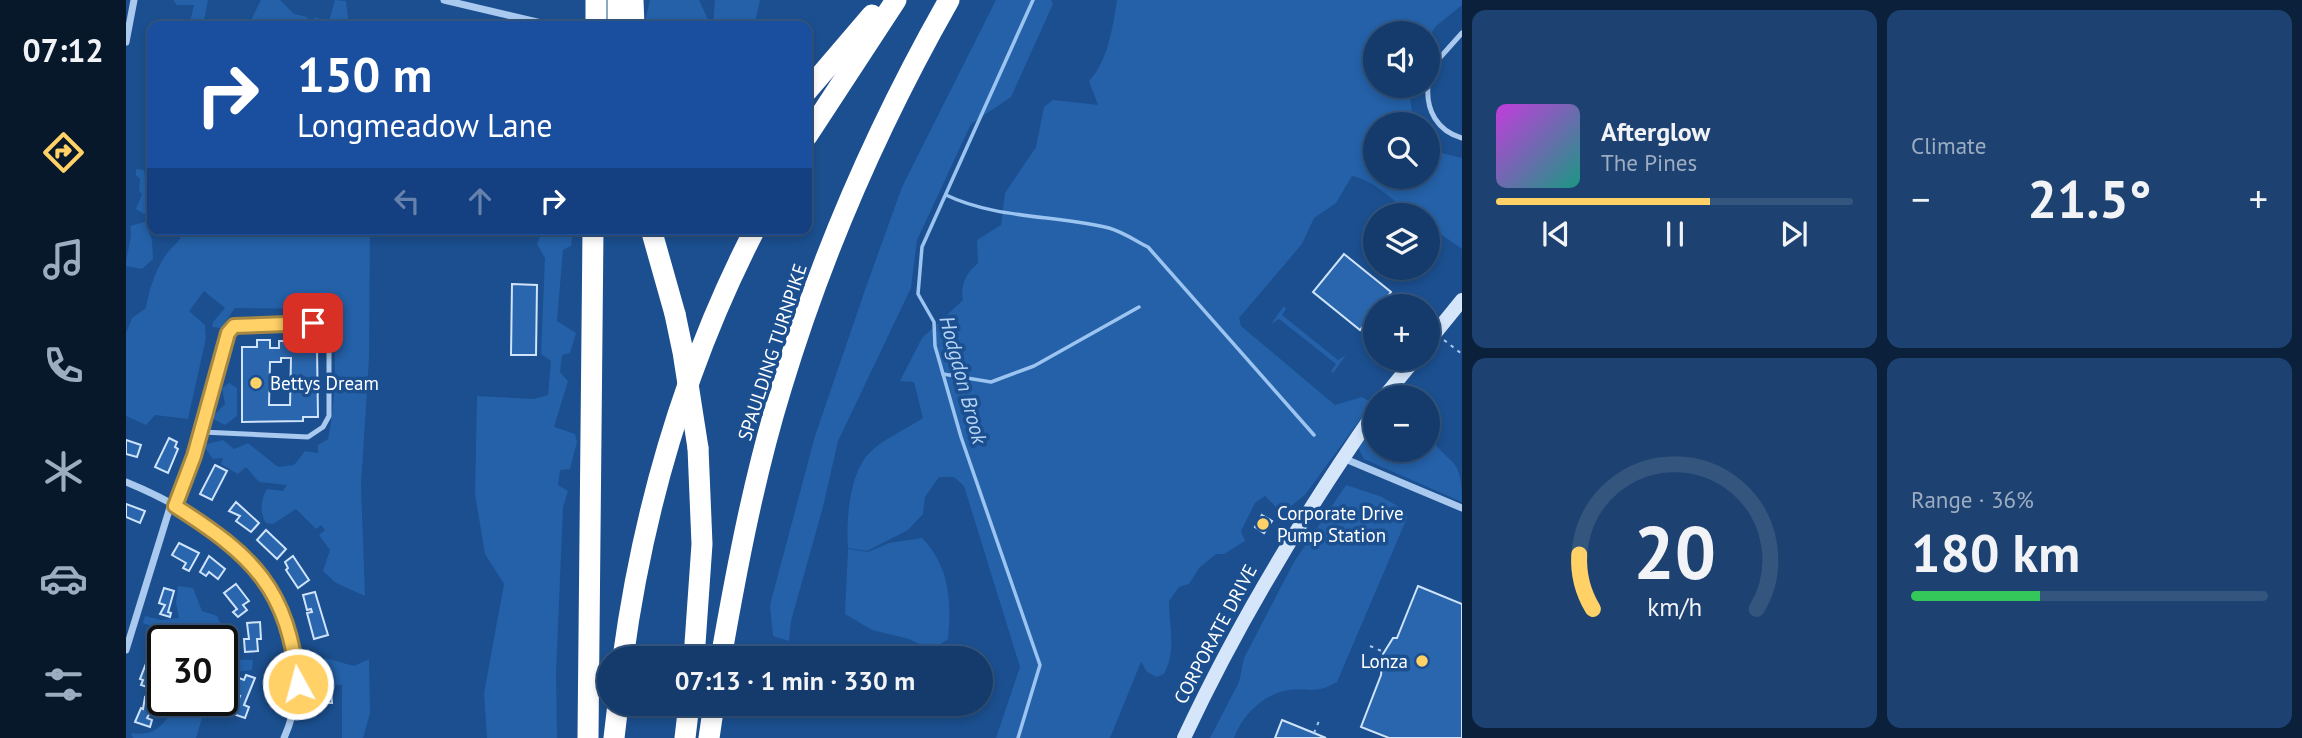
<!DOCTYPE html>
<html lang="en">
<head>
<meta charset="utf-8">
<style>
	:root { --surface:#143b6b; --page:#1d4271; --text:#f1f3f6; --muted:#9dadc1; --line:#33557e; --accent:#ffd166 }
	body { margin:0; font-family:"PT Sans",sans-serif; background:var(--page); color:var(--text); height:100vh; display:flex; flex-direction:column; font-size:26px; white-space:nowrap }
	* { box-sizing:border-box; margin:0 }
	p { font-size:23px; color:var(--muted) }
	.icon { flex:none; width:38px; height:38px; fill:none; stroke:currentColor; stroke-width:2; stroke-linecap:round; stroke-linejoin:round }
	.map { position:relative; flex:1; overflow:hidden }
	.side { display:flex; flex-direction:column; gap:10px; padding:10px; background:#0b203b; width:840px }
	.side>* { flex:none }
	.top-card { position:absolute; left:21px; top:21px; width:665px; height:214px; border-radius:14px; box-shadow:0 4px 10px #0003,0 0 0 2px var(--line); background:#1a4fa0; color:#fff; overflow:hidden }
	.buttons { position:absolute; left:1237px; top:21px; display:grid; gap:14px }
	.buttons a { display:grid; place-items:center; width:77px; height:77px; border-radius:50%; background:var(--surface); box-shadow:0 4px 10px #0003,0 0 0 2px var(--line); font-size:35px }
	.speed { position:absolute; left:21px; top:625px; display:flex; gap:14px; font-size:35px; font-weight:700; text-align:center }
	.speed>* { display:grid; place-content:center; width:91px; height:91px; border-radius:50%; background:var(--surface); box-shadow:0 4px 10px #0003,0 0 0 2px var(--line); line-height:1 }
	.speed .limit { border:4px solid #111; border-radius:10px; background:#fff; color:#111 }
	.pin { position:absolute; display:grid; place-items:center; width:60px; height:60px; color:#fff; margin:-30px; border-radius:14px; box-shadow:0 4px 10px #0006 }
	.me { position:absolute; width:77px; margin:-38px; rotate:353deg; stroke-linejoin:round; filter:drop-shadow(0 0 5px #0008) }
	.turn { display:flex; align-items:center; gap:24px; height:147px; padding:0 35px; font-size:32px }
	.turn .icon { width:91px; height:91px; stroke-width:2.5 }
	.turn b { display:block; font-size:49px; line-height:60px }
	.lanes { display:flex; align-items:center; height:66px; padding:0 35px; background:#0003; justify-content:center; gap:35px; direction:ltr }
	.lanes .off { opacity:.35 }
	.big { font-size:52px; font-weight:700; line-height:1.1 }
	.side .card { flex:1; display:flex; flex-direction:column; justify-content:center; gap:10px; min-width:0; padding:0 24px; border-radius:14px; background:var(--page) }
	.side .dial { align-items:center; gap:0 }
	.dial svg { height:182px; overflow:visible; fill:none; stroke:var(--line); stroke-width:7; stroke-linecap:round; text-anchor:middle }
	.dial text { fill:var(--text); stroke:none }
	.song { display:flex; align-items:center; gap:21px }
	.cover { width:84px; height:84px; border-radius:10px; background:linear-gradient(135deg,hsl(290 70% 55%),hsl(170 70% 35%)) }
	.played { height:7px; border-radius:4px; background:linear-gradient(90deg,var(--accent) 60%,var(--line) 60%) }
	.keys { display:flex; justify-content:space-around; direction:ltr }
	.heat { display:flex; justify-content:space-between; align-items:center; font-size:38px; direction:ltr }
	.charge { height:10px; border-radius:5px; background:linear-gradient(90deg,#34c759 36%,var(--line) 0) }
	.side .tiles { flex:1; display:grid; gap:10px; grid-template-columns:repeat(2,1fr) }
	.trip { position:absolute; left:471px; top:646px; width:396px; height:70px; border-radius:35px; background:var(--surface); box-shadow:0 4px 10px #0003,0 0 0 2px var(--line); font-weight:700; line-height:70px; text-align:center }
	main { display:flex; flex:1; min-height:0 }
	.dock { display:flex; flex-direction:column; width:126px; justify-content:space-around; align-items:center; background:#08182b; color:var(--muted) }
	.dock .icon { width:49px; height:49px }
	.dock .active { color:var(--accent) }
	.dock b { font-size:32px; color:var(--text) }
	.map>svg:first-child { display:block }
	.green { fill:#2461a8 }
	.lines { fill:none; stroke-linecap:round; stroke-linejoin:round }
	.stream { stroke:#9cc4f0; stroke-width:3.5 }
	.building { fill:#2a66ad; stroke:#cfe3fa; stroke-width:2; fill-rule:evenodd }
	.path { stroke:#a9c9ee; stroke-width:2; stroke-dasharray:3.5 5; stroke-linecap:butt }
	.lane { stroke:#a9c9ee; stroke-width:5 }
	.street { stroke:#a9c9ee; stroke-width:7 }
	.secondary { stroke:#d6e6fa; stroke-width:14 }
	.highway { stroke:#fff; stroke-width:21 }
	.highway-bridge { stroke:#fff; stroke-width:21 }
	.route-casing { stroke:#a68842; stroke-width:18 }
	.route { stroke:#ffd166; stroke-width:12 }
	.poi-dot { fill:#ffd166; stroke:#1b4f8f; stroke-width:2.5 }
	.labels { text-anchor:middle; stroke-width:7; stroke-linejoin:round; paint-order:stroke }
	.street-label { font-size:19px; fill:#fff; stroke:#1b4f8f }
	.poi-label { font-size:19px; fill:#fff; stroke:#1b4f8f; text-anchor:start }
	.water-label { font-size:21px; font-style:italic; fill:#b5d3f5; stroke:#1b4f8f }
</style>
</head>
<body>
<main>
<nav class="dock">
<b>07:12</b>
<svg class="icon active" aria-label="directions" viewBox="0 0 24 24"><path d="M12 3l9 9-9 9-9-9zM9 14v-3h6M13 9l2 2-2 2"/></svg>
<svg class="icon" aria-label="music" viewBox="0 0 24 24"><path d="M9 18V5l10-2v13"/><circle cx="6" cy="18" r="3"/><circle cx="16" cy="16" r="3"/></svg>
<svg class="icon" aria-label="phone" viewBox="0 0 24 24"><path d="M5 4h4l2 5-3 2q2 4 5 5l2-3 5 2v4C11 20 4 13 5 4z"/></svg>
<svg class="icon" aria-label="climate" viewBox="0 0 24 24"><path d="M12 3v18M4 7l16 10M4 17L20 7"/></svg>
<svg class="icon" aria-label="car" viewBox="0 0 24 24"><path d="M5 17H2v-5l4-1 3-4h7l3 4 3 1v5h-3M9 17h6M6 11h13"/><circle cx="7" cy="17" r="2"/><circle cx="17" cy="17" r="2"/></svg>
<svg class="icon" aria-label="filters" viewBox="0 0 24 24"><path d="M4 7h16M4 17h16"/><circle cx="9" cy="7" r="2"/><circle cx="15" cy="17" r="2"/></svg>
</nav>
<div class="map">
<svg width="1336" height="738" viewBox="0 0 1336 738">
	<rect width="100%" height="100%" fill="#1b4f8f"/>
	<g class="green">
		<polygon points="47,0 82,0 77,26 63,26 68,5 51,5"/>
		<polygon points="135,0 154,0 168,14 181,17 184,26 122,26"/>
		<polygon points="209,0 220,1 223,26 190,26 188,17 203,21"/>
		<polygon points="524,0 573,0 585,26 518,26"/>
		<polygon points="589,0 634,0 628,26 587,26"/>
		<polygon points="870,0 925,0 927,4 885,97 845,124 791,240 785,288 712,441 697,507 665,621 663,641 647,636 644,605 689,436 739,290 776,187"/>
		<path d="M 991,0 L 1336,0 L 1336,5 L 1310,26 L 1302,38 L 1302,33 L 1250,33 L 1250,86 L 1282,86 L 1288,124 L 1250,124 L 1250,177 L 1302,177 L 1302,142 L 1315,153 L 1336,158 L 1336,249 L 1302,225 L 1302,215 C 1274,215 1258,183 1226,176 L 1210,203 L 1188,218 L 1176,244 L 1113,318 L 1115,326 L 1209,405 L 1236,397 L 1246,403 L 1179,495 L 1156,513 L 1139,496 L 1129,503 L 1115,531 L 1119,541 L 1098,554 L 1090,554 L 1073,568 L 1063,584 L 1053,587 L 1043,601 C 1043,629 1051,649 1038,674 L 1031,677 L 1021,672 L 1015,662 L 984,738 L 870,738 L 894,667 L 838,486 L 828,477 L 813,477 L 799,497 L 797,514 L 782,530 L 741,551 L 722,548 C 720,522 723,480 739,458 C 752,441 779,430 797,418 L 788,382 L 774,381 L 796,338 L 837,300 C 834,285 840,273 852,263 L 851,240 L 875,225 L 879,193 L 910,147 L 918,107 L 927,100 L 972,105 L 963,81 C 982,61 987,26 991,0 Z"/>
		<polygon points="10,169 18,170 19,178 26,184 26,208 18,214 10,209 16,194 13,191 14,179 10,175"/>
		<path d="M 19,222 L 26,240 L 27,259 L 16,269 L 0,266 C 0,251 7,241 4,226 Z"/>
		<path d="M 59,229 L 244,229 L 243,359 L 235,485 L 239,596 L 210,583 L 197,571 L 204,550 L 193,535 L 199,530 L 195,525 L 190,529 L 170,509 L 147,524 L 140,523 C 133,513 135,499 141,489 L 157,491 L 161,485 L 133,482 L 120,467 L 112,474 L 95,464 L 97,458 L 87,459 L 77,445 L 97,440 L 108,449 L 122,443 L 152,467 L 168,465 L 179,451 L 192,453 L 192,445 L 202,439 C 210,402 210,361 207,324 L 188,320 L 188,309 L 109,308 L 95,328 L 86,327 L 87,322 L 99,308 L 78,291 L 63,311 L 79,325 L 80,338 L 62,419 L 29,415 L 20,425 L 0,416 L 0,333 L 6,318 L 20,308 C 23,290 29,271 39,256 C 46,246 56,240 59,229 Z"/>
		<polygon points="417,229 447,229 445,246 437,250 431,321 450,333 444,353 436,355 434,372 442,381 428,427 449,434 451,442 444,469 434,470 432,485 442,491 437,507 430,673 431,738 361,738 358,693 378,584 359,554 349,494 351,396 408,399 422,395 425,361 415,354 419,258 411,244"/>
		<polygon points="1158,306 1160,309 1156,315 1212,360 1220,355 1207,373 1205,371 1210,364 1153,319 1145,324"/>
		<polygon points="103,383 111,388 111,416 99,425 85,418 99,404 96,388"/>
		<path d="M 1302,434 C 1324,469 1336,453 1336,502 L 1238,459 L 1232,447 L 1240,437 L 1249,436 L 1250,450 L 1302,450 Z"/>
		<path d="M 1220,485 L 1256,497 L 1280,511 L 1281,518 L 1211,682 C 1187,696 1180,686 1158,691 C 1134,697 1116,717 1108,738 L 1084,738 L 1113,682 L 1118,658 L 1168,562 Z"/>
		<path d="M 796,538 C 823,565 826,602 822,639 L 806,650 L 783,639 L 746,630 L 719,614 L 722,549 L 742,552 L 763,543 Z"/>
		<polygon points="52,586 67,588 76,611 91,616 99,634 95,640 45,640 43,632 17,623 19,616 35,620 53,618 50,603"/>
		<polygon points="199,658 228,666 243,659 244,713 237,738 216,738 216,685 180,685 179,667"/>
		<path d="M 96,659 L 127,660 L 126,670 L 107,672 C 101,682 100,692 95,702 L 79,708 L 70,738 L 7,738 L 5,733 C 33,738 40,719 55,700 L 96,700 Z"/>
	</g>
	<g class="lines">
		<g class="stream">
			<path d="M 820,195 C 870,219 930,215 983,228 C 997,232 1010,241 1022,247 L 1188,435"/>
			<polyline points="817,374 865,382 908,366 1013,307"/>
			<polyline points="892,738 914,665 835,437 809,346 808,322 792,294 796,247 907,0"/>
		</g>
	</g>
	<g class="building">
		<polygon points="1218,254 1265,292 1254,306 1250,306 1249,319 1245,316 1234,330 1187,292"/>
		<polygon points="386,284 411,285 410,355 385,355"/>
		<path d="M 131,340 L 144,340 L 144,348 L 153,348 L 153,341 L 175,341 L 175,349 L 191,348 L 192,417 L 177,417 L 177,421 L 116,422 L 116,347 L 131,347 ZM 155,358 L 165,358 L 164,405 L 143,405 L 144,362 L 155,362 Z"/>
		<polygon points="43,438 51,442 49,447 52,449 42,473 29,467"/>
		<polygon points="0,440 15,445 11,457 0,454"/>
		<polygon points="89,465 101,471 86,500 74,494"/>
		<polygon points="110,502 133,523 125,532 110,521 114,516 103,511"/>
		<polygon points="0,504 19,511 14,523 0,517"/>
		<polygon points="1136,515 1146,521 1138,533 1129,527"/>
		<polygon points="140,530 160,549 151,559 131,540"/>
		<polygon points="53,543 73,553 63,571 57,568 60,563 46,555"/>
		<polygon points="83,556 99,569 92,579 83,572 80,576 74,572"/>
		<polygon points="167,556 183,580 172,588 160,570 162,568 159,562"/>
		<polygon points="110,584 123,601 117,605 121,610 112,617 107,612 111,609 98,593"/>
		<polygon points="1292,586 1336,604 1336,738 1263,738 1235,727 1255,675 1257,654 1267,638 1271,638"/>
		<polygon points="38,588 48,591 42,612 45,613 44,617 34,614 39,605 33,603"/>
		<polygon points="189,592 202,635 188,639 181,613 186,612 185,609 181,610 177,595"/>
		<polygon points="134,622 135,639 131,639 132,651 119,652 118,639 123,639 121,623"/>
		<polygon points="29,630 39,633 35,647 36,659 26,656 31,646 24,644"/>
		<polygon points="21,661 32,664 30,672 35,673 30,690 15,685 17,680 14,679"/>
		<polygon points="120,675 129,678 118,705 123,707 119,718 107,714 114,696 101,692 108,676 118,680"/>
		<polygon points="205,685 206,703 188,703 187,686"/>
		<polygon points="19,697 31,701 21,718 26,720 24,727 9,722 15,708 17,709"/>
		<polygon points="1156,720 1188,733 1200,738 1149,738"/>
	</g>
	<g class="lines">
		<g class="path">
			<polyline points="1318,340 1336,354"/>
			<polyline points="1244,646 1258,652"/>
			<polyline points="1188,733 1193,721"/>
		</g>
		<g class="lane">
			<polyline points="1302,83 1310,62 1336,33"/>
			<path d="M 1302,86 C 1300,110 1311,131 1336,138"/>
			<polygon points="187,323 197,325 203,337 203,416 197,427 182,437 76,432 102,333 109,326"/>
		</g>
		<g class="street">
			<polyline points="318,0 428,26"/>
			<polyline points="0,42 8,0"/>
			<polyline points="1217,458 1336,508"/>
			<path d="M 0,482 C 76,513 155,568 168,655 C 172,685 171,709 158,738"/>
			<polyline points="49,506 76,432"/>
			<polyline points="0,650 45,504"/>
		</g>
		<g class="secondary">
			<polyline points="1302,342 1336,300"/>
			<polyline points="1258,397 1289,359"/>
			<path d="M 1058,738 C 1112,622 1177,515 1250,410"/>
		</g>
		<g class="highway">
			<polyline points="492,0 492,26"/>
			<polyline points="507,0 508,26"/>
			<polyline points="470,26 470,0"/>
			<polyline points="681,91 746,15"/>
			<polyline points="681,136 770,0"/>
			<polyline points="525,229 549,314"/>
			<path d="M 497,658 C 517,510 560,363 629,229"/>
			<polyline points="568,658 576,544 572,448"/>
			<path d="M 595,658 C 611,567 628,477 655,389 C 696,253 753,123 823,0"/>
			<polyline points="462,738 467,229"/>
			<polyline points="488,738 492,704"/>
			<polyline points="559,738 563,704"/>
			<polyline points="583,738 588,704"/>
		</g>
		<polyline class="highway-bridge" points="549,314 557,352 572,448"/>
	</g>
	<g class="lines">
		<g class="route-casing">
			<path id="route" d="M 172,684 C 162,589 128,556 49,506 L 68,456 L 102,333 L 108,326 L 187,323"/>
		</g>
		<use href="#route" class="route"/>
	</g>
	<g class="poi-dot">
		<circle cx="130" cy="383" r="7"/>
		<circle cx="1137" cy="524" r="7"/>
		<circle cx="1296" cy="661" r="7"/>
	</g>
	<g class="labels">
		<g class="street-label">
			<text transform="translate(646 352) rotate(-72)" y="7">SPAULDING TURNPIKE</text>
			<text transform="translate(1089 634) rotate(-62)" y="7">CORPORATE DRIVE</text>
		</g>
		<g class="poi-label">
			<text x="144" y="390">Bettys Dream</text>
			<text x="1151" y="520">Corporate Drive<tspan x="1151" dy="22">Pump Station</tspan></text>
			<text x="1282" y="668" text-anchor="end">Lonza</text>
		</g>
		<g class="water-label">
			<text transform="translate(837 380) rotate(75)" y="7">Hodgdon Brook</text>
		</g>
	</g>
</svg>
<div class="buttons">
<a><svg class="icon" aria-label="sound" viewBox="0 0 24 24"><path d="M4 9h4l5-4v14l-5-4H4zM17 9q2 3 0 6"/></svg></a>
<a><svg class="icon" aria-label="search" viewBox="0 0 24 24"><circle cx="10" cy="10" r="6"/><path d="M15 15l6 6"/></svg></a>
<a><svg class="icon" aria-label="layers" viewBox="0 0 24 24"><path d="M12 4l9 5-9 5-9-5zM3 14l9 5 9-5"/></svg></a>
<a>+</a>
<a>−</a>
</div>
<div class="speed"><div class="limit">30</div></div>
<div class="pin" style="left:187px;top:323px;background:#d93025"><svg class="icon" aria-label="arrive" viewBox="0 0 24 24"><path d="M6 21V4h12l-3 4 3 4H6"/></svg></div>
<svg class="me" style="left:172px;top:684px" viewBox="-20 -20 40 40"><circle r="17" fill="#ffd166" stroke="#fff" stroke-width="3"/><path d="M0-11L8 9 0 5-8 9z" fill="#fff"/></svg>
<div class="trip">07:13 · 1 min · 330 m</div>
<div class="top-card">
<div class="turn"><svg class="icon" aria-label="right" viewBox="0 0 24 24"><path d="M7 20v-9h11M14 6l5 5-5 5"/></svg><div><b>150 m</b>Longmeadow Lane</div></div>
<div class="lanes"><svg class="icon off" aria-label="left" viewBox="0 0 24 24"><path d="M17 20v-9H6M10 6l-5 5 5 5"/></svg><svg class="icon off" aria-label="ahead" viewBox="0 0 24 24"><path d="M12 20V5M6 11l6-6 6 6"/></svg><svg class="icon" aria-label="right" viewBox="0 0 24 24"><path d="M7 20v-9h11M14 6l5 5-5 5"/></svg></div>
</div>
</div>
<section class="side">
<div class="tiles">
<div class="card">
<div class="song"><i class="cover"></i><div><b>Afterglow</b><p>The Pines</p></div></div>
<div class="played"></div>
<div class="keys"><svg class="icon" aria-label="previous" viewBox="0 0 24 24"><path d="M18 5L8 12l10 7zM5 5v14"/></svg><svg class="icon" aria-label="pause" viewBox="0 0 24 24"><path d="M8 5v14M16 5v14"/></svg><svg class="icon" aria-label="next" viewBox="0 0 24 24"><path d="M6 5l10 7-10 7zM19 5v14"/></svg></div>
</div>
<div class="card"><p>Climate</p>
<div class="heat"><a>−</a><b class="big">21.5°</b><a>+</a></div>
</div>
<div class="card dial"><svg viewBox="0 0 100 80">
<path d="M14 69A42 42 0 1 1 86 69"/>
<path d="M14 69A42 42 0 0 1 8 45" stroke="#ffd166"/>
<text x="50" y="56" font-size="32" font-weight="700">20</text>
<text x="50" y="72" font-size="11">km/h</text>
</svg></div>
<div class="card"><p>Range · 36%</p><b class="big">180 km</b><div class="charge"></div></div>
</div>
</section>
</main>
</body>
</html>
